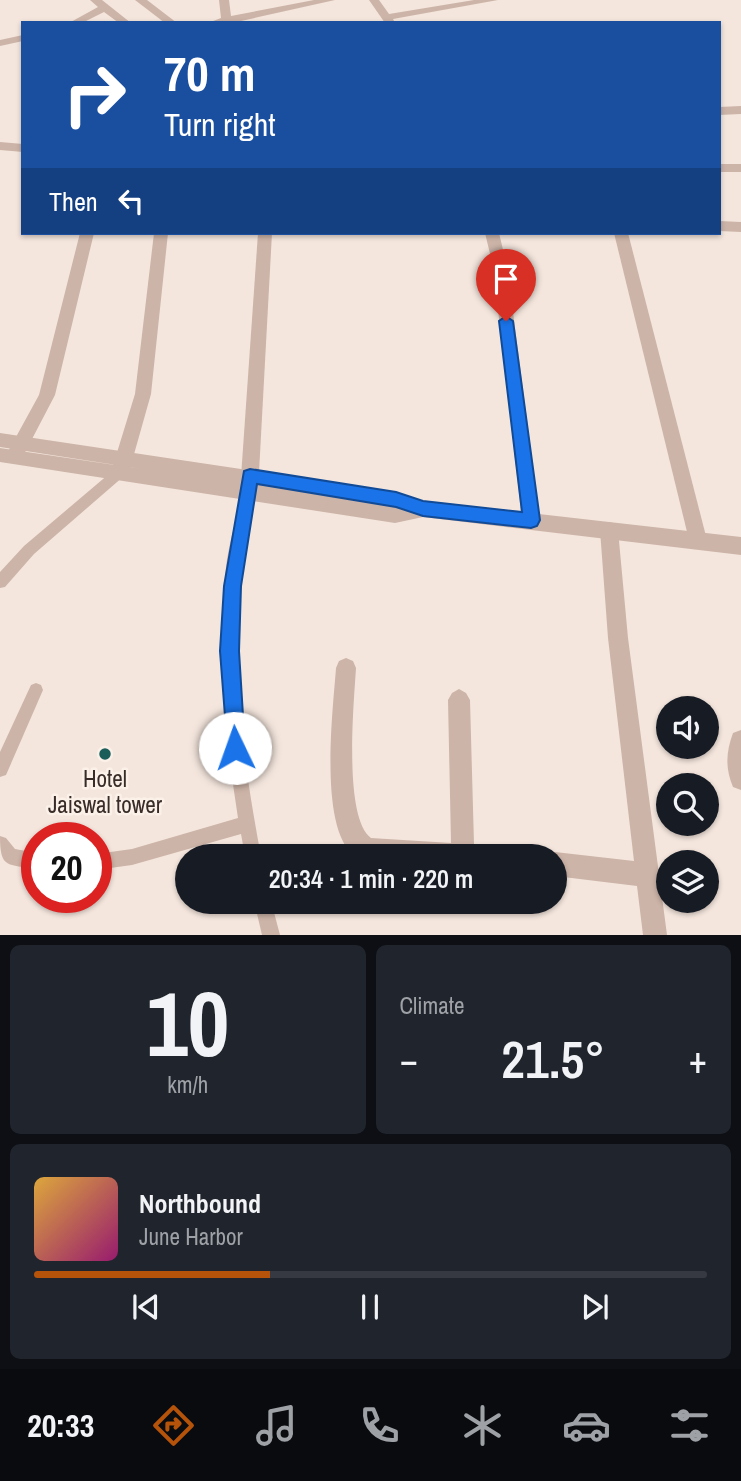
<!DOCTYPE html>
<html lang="en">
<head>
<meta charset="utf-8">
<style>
	:root { --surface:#171b24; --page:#20242c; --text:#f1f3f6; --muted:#9ea1a6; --line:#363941; --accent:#b45309 }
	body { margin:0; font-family:"Archivo Narrow",sans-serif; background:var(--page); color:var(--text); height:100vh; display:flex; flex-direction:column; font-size:26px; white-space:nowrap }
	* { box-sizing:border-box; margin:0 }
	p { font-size:23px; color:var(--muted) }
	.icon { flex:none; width:38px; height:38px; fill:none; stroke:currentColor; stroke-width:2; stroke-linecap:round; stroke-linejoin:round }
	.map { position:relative; height:935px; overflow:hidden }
	.panel { display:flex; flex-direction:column; gap:10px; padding:10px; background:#0d0f14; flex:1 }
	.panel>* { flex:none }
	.guide { position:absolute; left:21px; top:21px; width:700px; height:214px; border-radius:0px; box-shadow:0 2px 5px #0004; background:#1a4fa0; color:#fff; overflow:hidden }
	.controls { position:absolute; left:656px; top:696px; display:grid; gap:14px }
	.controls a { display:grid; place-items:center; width:63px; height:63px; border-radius:50%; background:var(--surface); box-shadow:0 2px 5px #0004; font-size:35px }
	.speed { position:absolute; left:21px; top:822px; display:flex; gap:14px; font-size:35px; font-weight:700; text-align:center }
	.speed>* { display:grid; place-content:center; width:91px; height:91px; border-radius:50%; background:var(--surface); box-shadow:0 2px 5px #0004; line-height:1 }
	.speed .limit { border:10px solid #d22; background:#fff; color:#111 }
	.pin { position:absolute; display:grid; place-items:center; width:60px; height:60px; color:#fff; margin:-72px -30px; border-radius:50% 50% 50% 0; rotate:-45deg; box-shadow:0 0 7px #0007 }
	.pin .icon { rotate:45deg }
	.me { position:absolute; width:77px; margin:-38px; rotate:357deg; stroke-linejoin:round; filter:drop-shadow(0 0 5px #0008) }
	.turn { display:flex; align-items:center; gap:24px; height:147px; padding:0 28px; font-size:32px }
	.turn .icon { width:91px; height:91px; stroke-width:2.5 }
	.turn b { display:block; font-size:49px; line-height:60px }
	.then { display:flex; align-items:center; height:66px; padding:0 28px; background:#0003; gap:14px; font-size:26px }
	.big { font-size:52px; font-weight:600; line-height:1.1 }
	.panel .widget { flex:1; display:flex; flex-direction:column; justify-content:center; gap:10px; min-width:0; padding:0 24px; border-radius:10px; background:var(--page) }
	.panel .dial { align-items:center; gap:0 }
	.dial b { font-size:91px; line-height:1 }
	.song { display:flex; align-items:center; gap:21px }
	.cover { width:84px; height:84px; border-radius:10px; background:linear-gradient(135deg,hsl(40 70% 55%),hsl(320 70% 35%)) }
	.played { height:7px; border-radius:4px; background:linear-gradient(90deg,var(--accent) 35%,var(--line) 35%) }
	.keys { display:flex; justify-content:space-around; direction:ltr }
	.heat { display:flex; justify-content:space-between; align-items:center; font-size:38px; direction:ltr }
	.panel .tiles { flex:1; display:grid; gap:10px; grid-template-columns:1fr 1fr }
	.widget:last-child { grid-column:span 2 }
	.trip { position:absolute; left:175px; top:844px; width:392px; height:70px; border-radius:35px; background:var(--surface); box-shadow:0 2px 5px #0004; font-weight:600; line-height:70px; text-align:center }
	.tab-bar { display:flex; height:112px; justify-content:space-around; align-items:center; background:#090b0e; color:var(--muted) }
	.tab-bar .icon { width:49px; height:49px }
	.tab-bar .selected { color:var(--accent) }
	.tab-bar b { font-size:32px; color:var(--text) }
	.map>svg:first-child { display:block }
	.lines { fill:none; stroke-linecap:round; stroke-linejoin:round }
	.service { fill:#cdb4a8; fill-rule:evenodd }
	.minor { fill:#cdb4a8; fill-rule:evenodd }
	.tertiary { fill:#cdb4a8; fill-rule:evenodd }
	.route { fill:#1a73e8; stroke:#114b97; stroke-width:2 }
	.poi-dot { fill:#1b5d59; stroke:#fbf1e9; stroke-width:2.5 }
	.labels { text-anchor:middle; stroke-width:5; stroke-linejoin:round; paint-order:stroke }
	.near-poi-label { font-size:23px; fill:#392c28; stroke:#fbf1e9 }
</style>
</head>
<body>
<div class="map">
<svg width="741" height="935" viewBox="0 0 741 935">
	<rect width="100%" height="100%" fill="#f4e6dd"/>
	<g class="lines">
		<g class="service">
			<polygon points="120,467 124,468 126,472 124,476 34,554 5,587 0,588 0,572 24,546 116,468"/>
			<path d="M 249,488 L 253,489 L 255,493 C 250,517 242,542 240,567 C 230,663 243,761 261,856 L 245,856 L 241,834 L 132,865 L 96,870 L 96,854 L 132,849 L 238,818 C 225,736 217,650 226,567 C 229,542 237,517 243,493 L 245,489 Z"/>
			<polygon points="36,683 41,685 43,690 6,775 0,777 0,752 31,685"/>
			<path d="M 0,836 L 6,838 L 15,849 L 37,853 L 37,869 C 7,864 0,869 0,836 Z"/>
			<polygon points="254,901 271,901 280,935 262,935"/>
		</g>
		<g class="minor">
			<polygon points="90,0 102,0 131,23 119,23 104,12 82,23 69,23 98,7"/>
			<polygon points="135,0 147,0 177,23 165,23"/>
			<polygon points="219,0 229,0 231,16 314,0 335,0 232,23 208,23 221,18"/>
			<polygon points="369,0 379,0 389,14 474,0 498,0 393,19 395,23 385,23"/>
			<polygon points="23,35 23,41 0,46 0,40"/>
			<polygon points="741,106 741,114 719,115 719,107"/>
			<polygon points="0,142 23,144 23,152 0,150"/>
			<rect x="719" y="164" width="22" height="8"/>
			<polygon points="719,221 741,222 741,232 719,231"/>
			<polygon points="80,233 94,233 55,395 20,462 8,462 5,457 39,395"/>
			<polygon points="154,233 168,233 151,394 129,472 126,477 120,480 114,477 111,472 135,394"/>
			<polygon points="258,233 272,233 258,491 255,497 249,499 243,497 240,491"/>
			<polygon points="485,233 499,233 507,266 540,520 537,526 531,528 525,526 522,520 493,266"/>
			<polygon points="614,233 628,233 707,540 705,546 698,549 691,546 689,540"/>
			<polygon points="609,522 616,524 618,530 628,638 667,935 643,935 637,886 555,876 555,856 547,856 555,852 634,861 608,638 600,530 602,524"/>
			<path d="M 346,658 L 353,661 L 356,668 C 354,703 343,817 371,838 L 451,843 L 448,700 L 452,693 L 459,689 L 466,693 L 470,700 L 474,844 L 488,848 L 492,856 L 355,856 C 318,830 333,710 336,668 L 339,661 Z"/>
			<path d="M 741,730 L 741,790 L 733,787 C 725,768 726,752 733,733 Z"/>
		</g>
		<polygon class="tertiary" points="0,433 396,492 423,501 741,537 741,555 423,517 395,523 0,462 0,448 142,469 0,447"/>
	</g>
	<polygon class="route" points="506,316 513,321 540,520 537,526 531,528 423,516 396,507 257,484 241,586 239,651 245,748 242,755 235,758 228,755 220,651 224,586 244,471 250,469 396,492 423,501 522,512 499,321"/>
	<circle class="poi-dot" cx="105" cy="754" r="7"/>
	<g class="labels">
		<g class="near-poi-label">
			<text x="105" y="787">Hotel<tspan x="105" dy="26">Jaiswal tower</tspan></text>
		</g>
	</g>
</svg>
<div class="controls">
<a><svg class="icon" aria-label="sound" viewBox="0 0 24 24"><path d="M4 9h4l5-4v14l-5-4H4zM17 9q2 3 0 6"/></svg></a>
<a><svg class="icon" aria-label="search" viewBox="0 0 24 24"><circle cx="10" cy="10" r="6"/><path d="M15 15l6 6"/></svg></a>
<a><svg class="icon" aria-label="layers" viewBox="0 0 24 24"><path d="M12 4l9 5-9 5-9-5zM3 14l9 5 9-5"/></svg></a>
</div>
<div class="speed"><div class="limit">20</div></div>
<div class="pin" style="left:506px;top:321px;background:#d93025"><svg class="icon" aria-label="arrive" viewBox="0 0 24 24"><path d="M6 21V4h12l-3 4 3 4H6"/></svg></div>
<svg class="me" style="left:235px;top:748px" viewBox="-20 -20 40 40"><circle r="19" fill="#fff"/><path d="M0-13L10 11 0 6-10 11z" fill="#1a73e8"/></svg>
<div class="trip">20:34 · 1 min · 220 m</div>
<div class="guide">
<div class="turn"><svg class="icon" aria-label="right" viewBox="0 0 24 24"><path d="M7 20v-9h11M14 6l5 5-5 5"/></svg><div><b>70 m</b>Turn right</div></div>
<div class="then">Then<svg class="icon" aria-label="left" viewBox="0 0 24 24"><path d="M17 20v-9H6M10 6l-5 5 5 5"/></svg></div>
</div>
</div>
<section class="panel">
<div class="tiles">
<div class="widget dial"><b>10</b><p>km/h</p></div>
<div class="widget"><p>Climate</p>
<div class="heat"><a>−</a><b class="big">21.5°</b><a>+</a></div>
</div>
<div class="widget">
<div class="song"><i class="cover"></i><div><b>Northbound</b><p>June Harbor</p></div></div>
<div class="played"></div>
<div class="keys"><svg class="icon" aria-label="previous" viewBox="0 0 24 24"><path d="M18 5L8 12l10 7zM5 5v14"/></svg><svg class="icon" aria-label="pause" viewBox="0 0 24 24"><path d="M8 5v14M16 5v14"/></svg><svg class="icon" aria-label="next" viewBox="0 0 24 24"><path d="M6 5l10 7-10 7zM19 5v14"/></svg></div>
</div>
</div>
</section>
<nav class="tab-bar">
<b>20:33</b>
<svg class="icon selected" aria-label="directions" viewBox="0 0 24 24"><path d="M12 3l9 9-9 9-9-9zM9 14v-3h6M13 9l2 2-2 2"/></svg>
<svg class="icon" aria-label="music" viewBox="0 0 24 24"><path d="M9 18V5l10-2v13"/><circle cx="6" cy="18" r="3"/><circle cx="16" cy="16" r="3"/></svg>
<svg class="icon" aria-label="phone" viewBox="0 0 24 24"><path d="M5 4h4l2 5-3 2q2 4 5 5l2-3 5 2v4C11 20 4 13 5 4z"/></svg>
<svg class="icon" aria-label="climate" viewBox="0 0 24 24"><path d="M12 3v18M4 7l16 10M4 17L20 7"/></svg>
<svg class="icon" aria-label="car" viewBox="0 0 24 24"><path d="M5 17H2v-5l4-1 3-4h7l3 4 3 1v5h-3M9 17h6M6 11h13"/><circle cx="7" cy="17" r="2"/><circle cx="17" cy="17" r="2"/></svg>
<svg class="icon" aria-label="filters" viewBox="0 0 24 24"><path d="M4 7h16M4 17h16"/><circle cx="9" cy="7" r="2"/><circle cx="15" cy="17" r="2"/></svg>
</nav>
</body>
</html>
